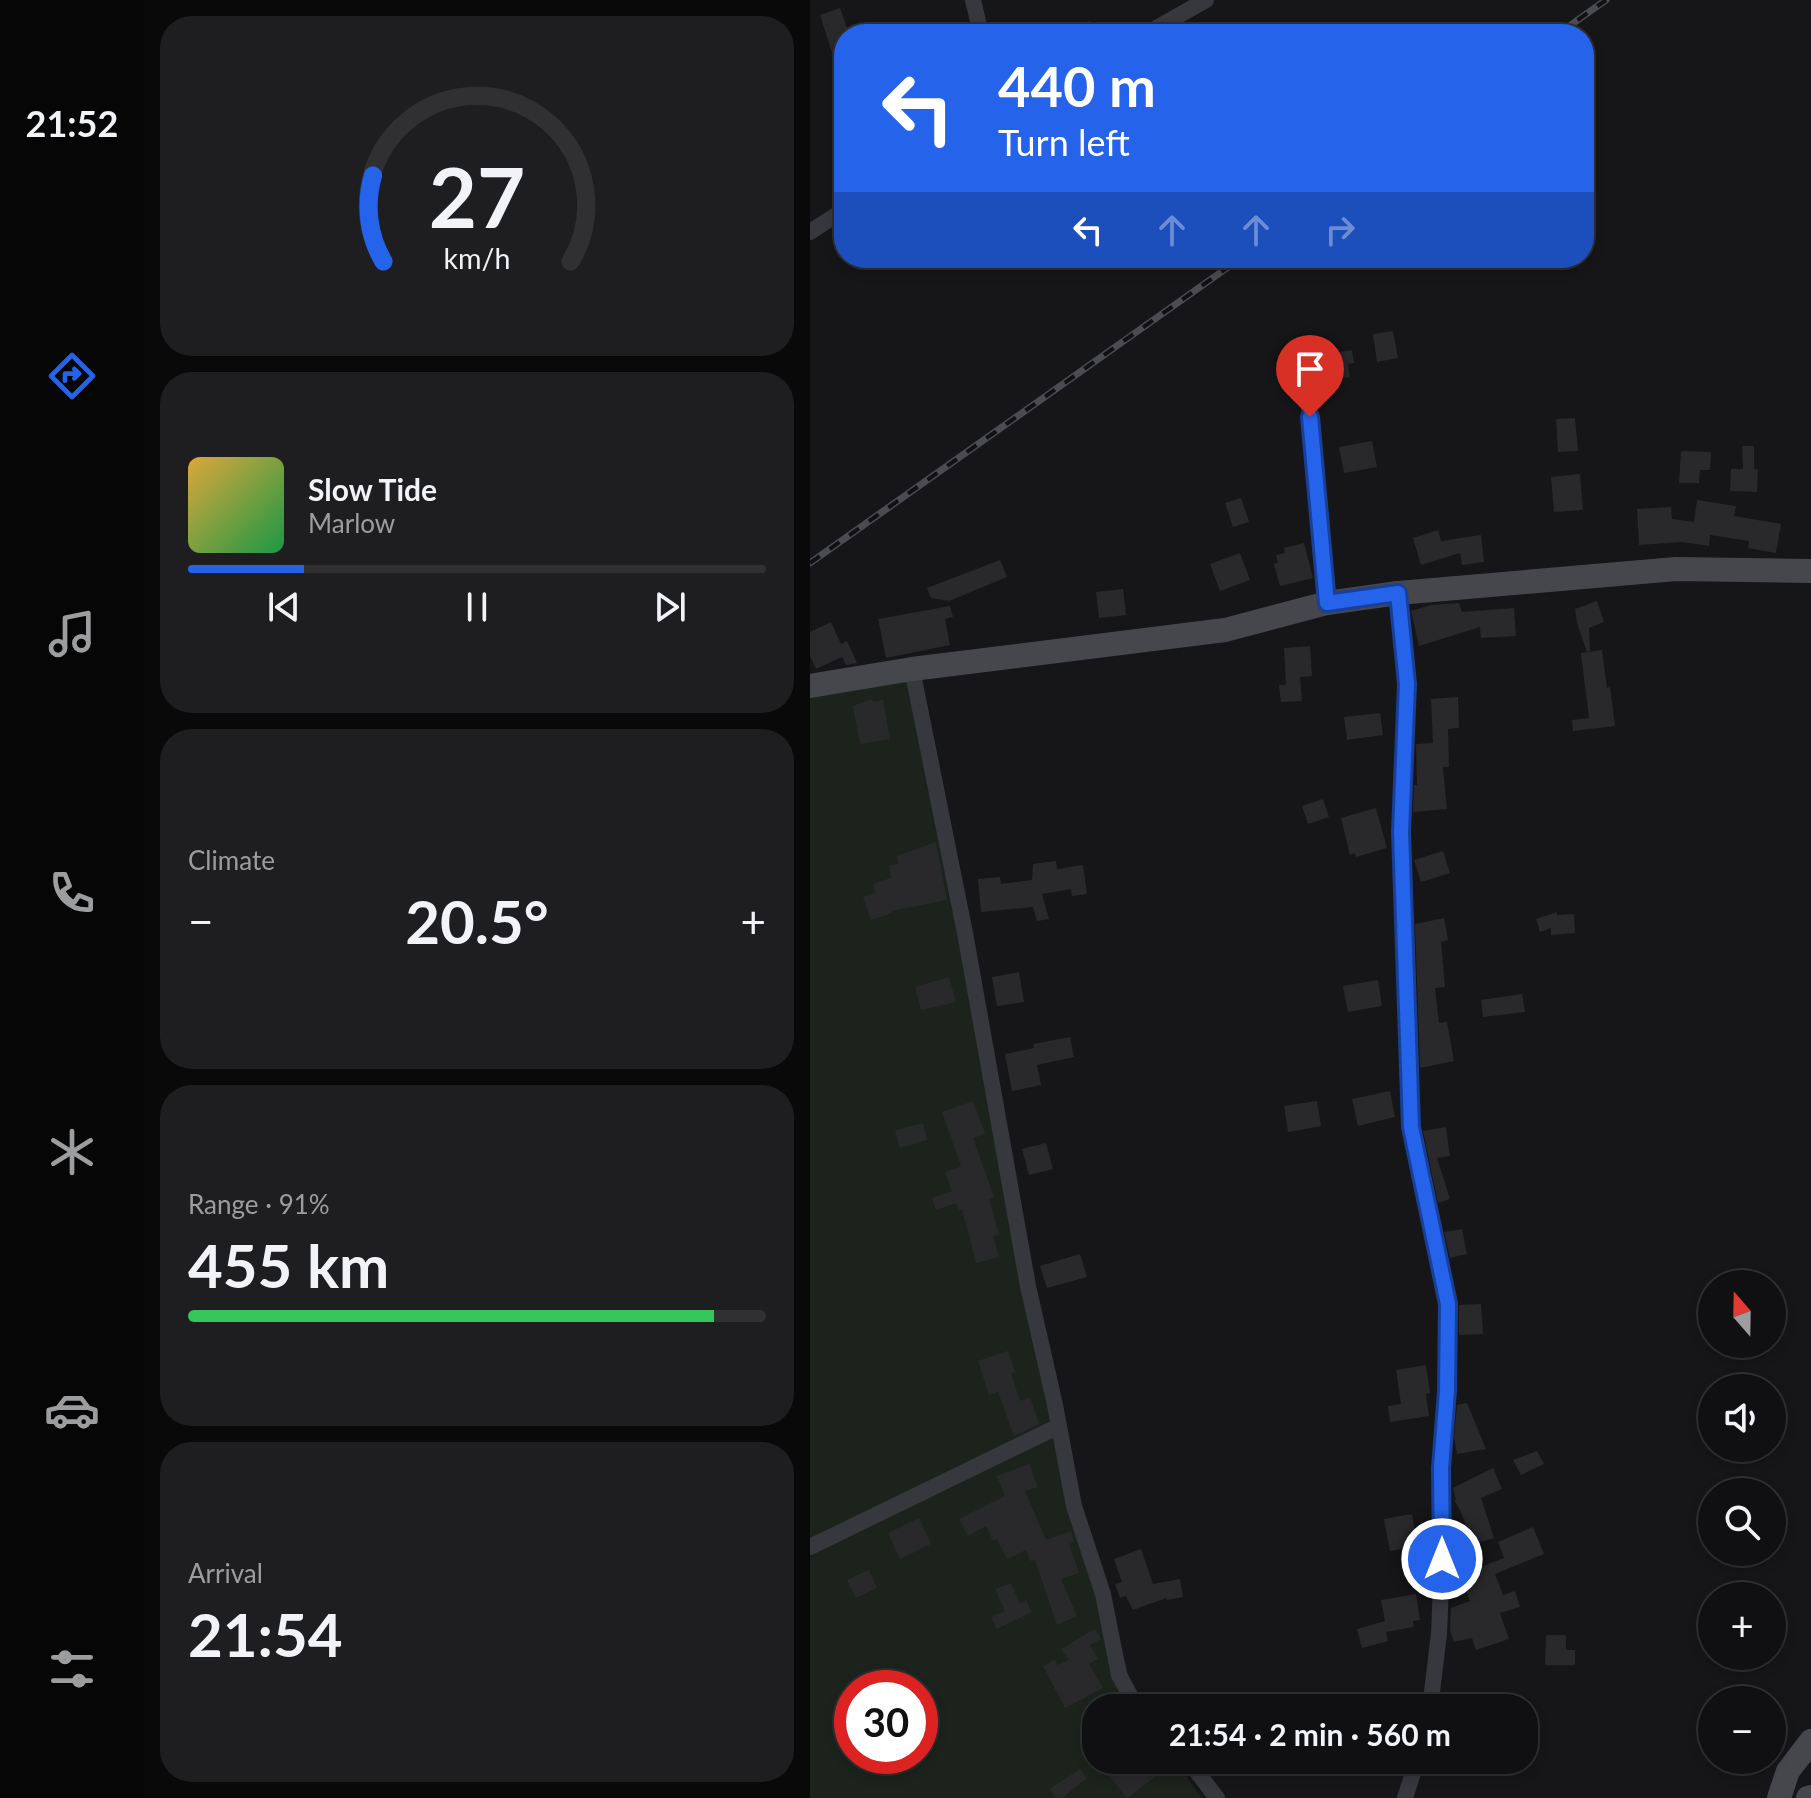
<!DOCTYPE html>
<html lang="en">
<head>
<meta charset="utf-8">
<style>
	:root { --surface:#101012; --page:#1e1e20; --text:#f1f3f6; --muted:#9c9d9f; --line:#303032; --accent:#2563eb }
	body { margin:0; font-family:Lato,sans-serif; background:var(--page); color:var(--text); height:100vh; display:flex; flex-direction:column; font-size:30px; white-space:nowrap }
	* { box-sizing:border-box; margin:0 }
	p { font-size:26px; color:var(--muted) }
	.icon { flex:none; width:44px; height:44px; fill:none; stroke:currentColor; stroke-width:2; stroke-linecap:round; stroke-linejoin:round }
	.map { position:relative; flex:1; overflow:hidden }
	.panel { display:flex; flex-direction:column; gap:16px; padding:16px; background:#09090a; width:666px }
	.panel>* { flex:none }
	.banner { position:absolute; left:24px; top:24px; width:760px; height:244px; border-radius:32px; box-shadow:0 4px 12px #0003,0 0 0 2px var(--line); background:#2563eb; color:#fff; overflow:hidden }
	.needle { width:52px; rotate:340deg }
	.fabs { position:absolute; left:888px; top:1270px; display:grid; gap:16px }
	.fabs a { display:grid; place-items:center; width:88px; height:88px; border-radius:50%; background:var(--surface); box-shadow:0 4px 12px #0003,0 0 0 2px var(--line); font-size:40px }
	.speed { position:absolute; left:24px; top:1670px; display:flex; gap:16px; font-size:40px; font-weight:700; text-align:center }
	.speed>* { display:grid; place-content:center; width:104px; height:104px; border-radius:50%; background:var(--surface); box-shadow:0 4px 12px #0003,0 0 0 2px var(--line); line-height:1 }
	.speed .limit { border:12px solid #d22; background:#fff; color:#111 }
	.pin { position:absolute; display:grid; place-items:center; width:68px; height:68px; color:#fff; margin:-82px -34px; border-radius:50% 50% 50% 0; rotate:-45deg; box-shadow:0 0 8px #0007 }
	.pin .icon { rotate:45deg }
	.me { position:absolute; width:88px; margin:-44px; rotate:0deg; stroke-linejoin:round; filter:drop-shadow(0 0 6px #0008) }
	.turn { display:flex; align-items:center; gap:28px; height:168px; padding:0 32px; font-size:36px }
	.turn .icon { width:104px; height:104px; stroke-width:2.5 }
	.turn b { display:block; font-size:56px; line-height:68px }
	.lanes { display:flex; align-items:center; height:76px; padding:0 32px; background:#0003; justify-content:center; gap:40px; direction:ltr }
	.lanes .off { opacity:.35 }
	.big { font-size:60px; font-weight:700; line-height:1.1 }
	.panel .card { flex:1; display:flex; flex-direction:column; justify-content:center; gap:12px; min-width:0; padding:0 28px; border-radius:32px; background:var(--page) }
	.panel .dial { align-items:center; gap:0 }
	.dial svg { height:208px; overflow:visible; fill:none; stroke:var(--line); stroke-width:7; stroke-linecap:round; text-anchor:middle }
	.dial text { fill:var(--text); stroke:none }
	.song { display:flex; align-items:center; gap:24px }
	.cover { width:96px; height:96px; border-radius:12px; background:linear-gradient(135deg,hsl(40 70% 55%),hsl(140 70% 35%)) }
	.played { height:8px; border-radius:4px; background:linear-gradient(90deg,var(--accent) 20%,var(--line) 20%) }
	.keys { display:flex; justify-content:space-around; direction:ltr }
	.heat { display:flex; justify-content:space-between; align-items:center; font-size:44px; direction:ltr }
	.charge { height:12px; border-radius:6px; background:linear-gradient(90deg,#34c759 91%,var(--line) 0) }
	.trip { position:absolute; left:272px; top:1694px; width:456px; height:80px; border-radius:32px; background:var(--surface); box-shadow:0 4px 12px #0003,0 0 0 2px var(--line); font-weight:700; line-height:80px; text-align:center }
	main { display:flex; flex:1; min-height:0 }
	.dock { display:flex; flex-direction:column; width:144px; justify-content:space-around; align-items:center; background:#060607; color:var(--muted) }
	.dock .icon { width:56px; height:56px }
	.dock .current { color:var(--accent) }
	.dock b { font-size:36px; color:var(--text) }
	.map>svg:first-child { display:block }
	.green { fill:#1c231d; fill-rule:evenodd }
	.building { fill:#29292c }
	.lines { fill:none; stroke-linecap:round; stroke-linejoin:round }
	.street { stroke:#37383d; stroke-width:16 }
	.secondary { stroke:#45474d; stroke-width:24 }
	.rail-casing { stroke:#4a4c52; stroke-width:7 }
	.rail { stroke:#111113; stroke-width:4; stroke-dasharray:12; stroke-linecap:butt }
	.route-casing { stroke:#184099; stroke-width:20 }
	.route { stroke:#2563eb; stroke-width:14 }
</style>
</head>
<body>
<main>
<nav class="dock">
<b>21:52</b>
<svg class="icon current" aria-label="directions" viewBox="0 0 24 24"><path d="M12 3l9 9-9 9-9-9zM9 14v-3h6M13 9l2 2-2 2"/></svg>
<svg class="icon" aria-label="music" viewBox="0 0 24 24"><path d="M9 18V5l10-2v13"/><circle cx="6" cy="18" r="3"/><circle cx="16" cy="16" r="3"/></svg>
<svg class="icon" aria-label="phone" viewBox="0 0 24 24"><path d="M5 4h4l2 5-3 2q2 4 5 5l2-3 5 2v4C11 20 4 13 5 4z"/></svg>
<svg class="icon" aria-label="climate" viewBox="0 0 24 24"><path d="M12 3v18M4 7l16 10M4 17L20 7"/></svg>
<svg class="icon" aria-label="car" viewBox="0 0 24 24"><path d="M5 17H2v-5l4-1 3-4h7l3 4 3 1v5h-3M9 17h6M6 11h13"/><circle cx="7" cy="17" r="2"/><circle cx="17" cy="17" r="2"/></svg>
<svg class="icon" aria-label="filters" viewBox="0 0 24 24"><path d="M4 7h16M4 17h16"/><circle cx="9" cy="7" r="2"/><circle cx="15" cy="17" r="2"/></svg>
</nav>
<section class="panel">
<div class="card dial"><svg viewBox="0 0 100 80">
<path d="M14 69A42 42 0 1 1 86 69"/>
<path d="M14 69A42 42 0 0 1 10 36" stroke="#2563eb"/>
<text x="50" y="56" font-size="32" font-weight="700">27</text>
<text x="50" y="72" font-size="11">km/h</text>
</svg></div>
<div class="card">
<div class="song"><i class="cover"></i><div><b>Slow Tide</b><p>Marlow</p></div></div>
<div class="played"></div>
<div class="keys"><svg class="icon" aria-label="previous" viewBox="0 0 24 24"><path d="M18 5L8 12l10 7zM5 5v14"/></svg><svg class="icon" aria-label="pause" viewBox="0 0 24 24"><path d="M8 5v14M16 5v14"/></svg><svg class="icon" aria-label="next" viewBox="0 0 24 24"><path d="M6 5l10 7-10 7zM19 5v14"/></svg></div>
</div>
<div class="card"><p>Climate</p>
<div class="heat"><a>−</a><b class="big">20.5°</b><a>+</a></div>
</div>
<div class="card"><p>Range · 91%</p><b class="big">455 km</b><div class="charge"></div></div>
<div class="card"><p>Arrival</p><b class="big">21:54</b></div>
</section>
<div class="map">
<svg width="1001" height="1798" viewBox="0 0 1001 1798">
	<rect width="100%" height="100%" fill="#161618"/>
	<path class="green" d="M 102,669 L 249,1426 L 328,1708 L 286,1708 L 286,1760 L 364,1760 L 392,1798 L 0,1798 L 0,691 ZM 42,1688 L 110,1688 L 110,1756 L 42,1756 Z"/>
	<g class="building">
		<polygon points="30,8 39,34 34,34 34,55 24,59 10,15"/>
		<polygon points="280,21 283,34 246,34 246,29"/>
		<polygon points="583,331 588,358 567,362 563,334"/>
		<polygon points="542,350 544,363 538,364 540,377 515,381 511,355"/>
		<polygon points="765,418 768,451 748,452 746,419"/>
		<polygon points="562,441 567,467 534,473 529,447"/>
		<polygon points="932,446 944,446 944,469 948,470 947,492 920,491 921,469 933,469"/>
		<polygon points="871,451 901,452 900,470 890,470 889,483 869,483"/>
		<polygon points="770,474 773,510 744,512 741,477"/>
		<polygon points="431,498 439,522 423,527 415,503"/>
		<polygon points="887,500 926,506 924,516 971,524 966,553 938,548 939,541 900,535 899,546 872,542 829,545 827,509 861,507 862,519 884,522"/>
		<polygon points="628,530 631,541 671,535 674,562 652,565 650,553 611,565 603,538"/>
		<polygon points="494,543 503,578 470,586 464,564 468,563 466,555 475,553 474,548"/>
		<polygon points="430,553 440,580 410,591 400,564"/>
		<polygon points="190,560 197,577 139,601 121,598 117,588"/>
		<polygon points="313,589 316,615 289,618 286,592"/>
		<polygon points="787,601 794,622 779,628 780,651 777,652 767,623 765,609"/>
		<polygon points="649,603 652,612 704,608 706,636 671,638 670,627 609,646 601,611 621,605"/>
		<polygon points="140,606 143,617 135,619 140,645 76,658 68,619"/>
		<polygon points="21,622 31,644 37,641 47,663 36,665 32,657 6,669 0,656 0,632"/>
		<polygon points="500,646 502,676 490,677 492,701 471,702 469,685 476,685 474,648"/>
		<polygon points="792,650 797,688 800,687 805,726 763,731 762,720 779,718 771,653"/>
		<polygon points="648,697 649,728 638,729 639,767 633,767 637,809 603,812 604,785 607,785 606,744 623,743 621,699"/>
		<polygon points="62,699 63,702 73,700 80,739 50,744 43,706"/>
		<polygon points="570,713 573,735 537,740 534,717"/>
		<polygon points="513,799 519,817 498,824 492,806"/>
		<polygon points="566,808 577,848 546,857 545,853 540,855 531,818"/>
		<polygon points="126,842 137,900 81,911 82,913 61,920 53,897 66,892 63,884 81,878 79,866 88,864 87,856"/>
		<polygon points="633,851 640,873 611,882 604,860"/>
		<polygon points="246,861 247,869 273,865 277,894 262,896 261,889 232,894 239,919 227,921 223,907 171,912 168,879 190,877 191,884 222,880 223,864"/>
		<polygon points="747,912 747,915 764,914 765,933 741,935 741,928 730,932 726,919"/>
		<polygon points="634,918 638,940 631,942 635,987 625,988 629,1023 637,1022 644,1061 610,1068 605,924"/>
		<polygon points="209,972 214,1002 187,1006 182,977"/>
		<polygon points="139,977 146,1002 111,1010 105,987"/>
		<polygon points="568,980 572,1006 538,1012 533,986"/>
		<polygon points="712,994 715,1012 673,1017 671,1000"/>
		<polygon points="260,1037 264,1057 227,1065 231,1085 202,1091 195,1054 224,1048 223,1044"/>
		<polygon points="580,1091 585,1117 548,1126 542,1099"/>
		<polygon points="163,1101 175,1134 163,1138 184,1197 179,1199 189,1235 183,1236 189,1257 166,1263 152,1209 149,1210 146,1203 126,1210 122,1198 142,1191 135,1172 151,1166 132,1112"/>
		<polygon points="507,1101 511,1126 478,1132 474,1106"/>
		<polygon points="113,1123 117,1140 90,1148 85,1130"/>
		<polygon points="636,1127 640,1156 627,1158 640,1199 628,1203 613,1131"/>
		<polygon points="236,1143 243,1169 219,1175 212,1149"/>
		<polygon points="652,1229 657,1254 640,1258 634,1232"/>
		<polygon points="270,1254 277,1277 237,1288 230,1266"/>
		<polygon points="671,1304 673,1334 649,1335 649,1305"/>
		<polygon points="198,1351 205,1372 201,1373 210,1401 220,1397 229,1424 204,1436 188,1392 179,1395 168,1361"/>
		<polygon points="616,1365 620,1393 616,1394 619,1416 580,1422 578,1406 591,1404 586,1370"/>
		<polygon points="657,1403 676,1449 647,1454 644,1437 647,1405"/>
		<polygon points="727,1451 734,1464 711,1475 703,1460"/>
		<polygon points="219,1464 228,1487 215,1491 236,1540 261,1531 264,1542 259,1544 269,1573 251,1579 267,1616 247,1625 225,1560 220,1561 216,1550 197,1559 187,1539 183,1541 176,1526 158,1536 149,1519 195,1496 187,1476"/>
		<polygon points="683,1468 692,1489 671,1498 684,1538 662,1545 652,1514 644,1500 646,1500 643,1488"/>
		<polygon points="602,1514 607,1546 580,1551 574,1519"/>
		<polygon points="109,1518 121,1544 90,1559 78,1533"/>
		<polygon points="723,1527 734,1554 685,1574 693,1595 705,1591 710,1607 690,1613 699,1639 666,1650 662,1638 644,1642 640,1630 641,1608 660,1601 650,1575 694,1558 688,1542"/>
		<polygon points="331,1549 343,1584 370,1579 373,1597 357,1600 356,1598 323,1610 316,1596 310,1598 305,1584 312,1582 304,1559"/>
		<polygon points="59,1570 67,1588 46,1598 37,1580"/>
		<polygon points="201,1583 210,1604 216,1600 222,1612 187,1629 181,1617 195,1611 185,1589"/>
		<polygon points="606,1594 610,1620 603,1621 604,1627 576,1632 578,1641 552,1648 547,1629 575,1621 571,1600"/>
		<polygon points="285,1629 291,1639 280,1645 288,1659 279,1664 293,1688 255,1708 233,1666 245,1660 247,1665 259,1660 251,1649"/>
		<polygon points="736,1635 756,1635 756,1650 765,1650 765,1665 735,1665"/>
		<polygon points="319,1760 332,1760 345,1777 317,1798 299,1775"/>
		<polygon points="270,1769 277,1778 252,1798 246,1798 240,1789"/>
	</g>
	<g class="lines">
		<g class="street">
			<polyline points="163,0 171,34"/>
			<polyline points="336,34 396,0"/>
			<polyline points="0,232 34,210"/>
			<polyline points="226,258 226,260"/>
			<polyline points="494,354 517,603"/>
			<polyline points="588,593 597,684 591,832 601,1127 638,1304 637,1391 631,1468 633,1534 629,1634 620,1708"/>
			<polyline points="102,669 155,933 218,1286 245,1405 264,1506 293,1594 309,1675 327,1708"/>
			<polyline points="0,1547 249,1426"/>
			<polyline points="378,1760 407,1798"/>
			<polyline points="595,1798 607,1760"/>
		</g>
		<g class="secondary">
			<polyline points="0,686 102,669 415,630 517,603 588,593 866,569 1001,571"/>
			<polyline points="969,1798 978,1771 1001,1741"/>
			<polyline points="998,1798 1001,1797"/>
		</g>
		<g class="rail-casing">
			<g id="rail">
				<polyline points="748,34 796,0"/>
				<polyline points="0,563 431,258"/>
			</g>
		</g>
		<use href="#rail" class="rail"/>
	</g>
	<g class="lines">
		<g class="route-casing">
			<polyline id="route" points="500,417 517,603 588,593 597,684 591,832 601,1127 638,1304 637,1391 631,1468 632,1559"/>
		</g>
		<use href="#route" class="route"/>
	</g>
</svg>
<div class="fabs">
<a><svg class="needle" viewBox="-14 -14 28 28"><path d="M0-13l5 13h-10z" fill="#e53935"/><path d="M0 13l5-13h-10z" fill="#9c9d9f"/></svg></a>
<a><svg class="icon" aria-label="sound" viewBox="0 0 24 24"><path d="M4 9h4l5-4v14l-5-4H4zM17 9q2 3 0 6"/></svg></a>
<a><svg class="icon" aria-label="search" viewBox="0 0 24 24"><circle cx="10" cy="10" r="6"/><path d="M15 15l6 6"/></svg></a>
<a>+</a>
<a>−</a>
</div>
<div class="speed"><div class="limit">30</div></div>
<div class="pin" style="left:500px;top:417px;background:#d93025"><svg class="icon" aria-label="arrive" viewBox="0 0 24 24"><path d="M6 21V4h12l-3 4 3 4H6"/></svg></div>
<svg class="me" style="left:632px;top:1559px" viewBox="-20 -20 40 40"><circle r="17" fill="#2563eb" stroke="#fff" stroke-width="3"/><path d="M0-11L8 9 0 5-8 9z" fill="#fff"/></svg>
<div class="trip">21:54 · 2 min · 560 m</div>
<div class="banner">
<div class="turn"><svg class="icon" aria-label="left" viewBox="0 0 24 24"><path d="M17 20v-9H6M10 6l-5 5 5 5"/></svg><div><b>440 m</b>Turn left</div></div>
<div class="lanes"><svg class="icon" aria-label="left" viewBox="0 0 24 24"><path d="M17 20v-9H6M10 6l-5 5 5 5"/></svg><svg class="icon off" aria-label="ahead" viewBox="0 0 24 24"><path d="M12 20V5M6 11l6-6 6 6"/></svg><svg class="icon off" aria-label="ahead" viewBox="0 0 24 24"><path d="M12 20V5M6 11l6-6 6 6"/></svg><svg class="icon off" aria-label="right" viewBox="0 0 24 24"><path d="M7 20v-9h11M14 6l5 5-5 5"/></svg></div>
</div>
</div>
</main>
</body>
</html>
